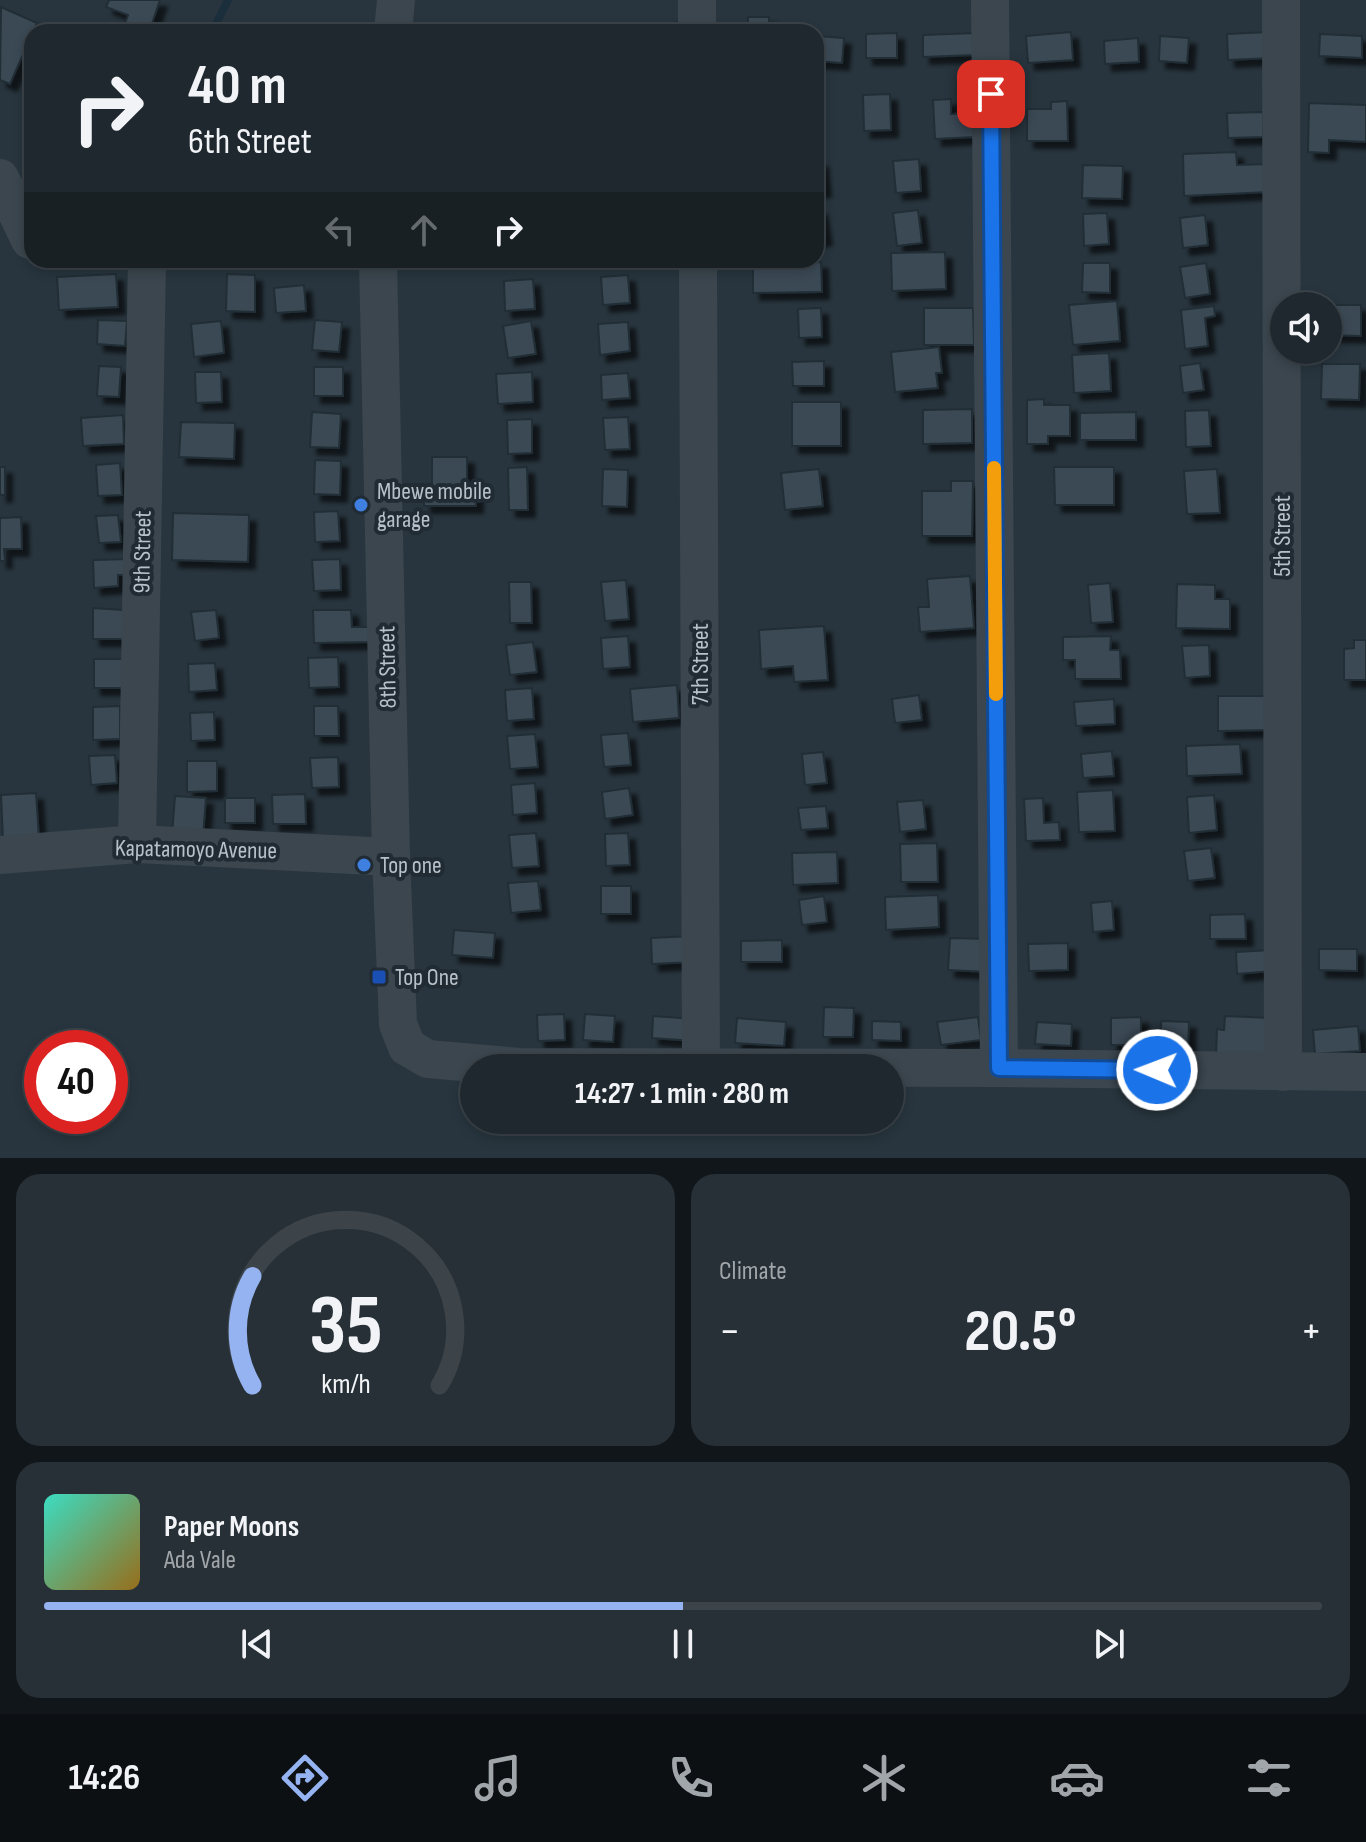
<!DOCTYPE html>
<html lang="en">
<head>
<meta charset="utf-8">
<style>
	:root { --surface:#1e282e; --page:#263036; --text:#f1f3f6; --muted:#a1a6aa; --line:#3c444a; --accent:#95b2f1 }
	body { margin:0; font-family:"Sofia Sans Condensed",sans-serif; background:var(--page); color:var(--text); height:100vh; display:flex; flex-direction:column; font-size:30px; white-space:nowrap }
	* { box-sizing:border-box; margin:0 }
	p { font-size:26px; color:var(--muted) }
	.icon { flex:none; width:44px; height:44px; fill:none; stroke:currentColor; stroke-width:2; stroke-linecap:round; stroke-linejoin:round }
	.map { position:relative; height:1158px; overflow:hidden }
	.side { display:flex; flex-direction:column; gap:16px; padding:16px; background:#101619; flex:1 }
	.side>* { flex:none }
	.hud { position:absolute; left:24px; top:24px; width:800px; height:244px; border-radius:24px; box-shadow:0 4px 12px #0003,0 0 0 2px var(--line); background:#1e282e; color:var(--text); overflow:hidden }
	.fabs { position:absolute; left:1270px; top:292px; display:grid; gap:16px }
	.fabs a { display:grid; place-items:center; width:72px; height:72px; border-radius:50%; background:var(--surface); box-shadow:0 4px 12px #0003,0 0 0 2px var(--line); font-size:40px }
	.speed { position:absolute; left:24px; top:1030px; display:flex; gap:16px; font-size:40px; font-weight:700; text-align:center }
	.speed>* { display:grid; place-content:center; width:104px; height:104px; border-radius:50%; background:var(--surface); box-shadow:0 4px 12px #0003,0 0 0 2px var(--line); line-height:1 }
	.speed .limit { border:12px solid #d22; background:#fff; color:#111 }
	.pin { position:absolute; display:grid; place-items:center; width:68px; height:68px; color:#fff; margin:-34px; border-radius:16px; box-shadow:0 4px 12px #0006 }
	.me { position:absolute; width:88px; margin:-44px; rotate:271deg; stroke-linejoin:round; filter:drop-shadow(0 0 6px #0008) }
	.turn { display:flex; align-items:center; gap:28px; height:168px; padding:0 32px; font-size:36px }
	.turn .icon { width:104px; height:104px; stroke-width:2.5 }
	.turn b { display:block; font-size:56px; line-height:68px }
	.lanes { display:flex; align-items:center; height:76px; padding:0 32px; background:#0003; justify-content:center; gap:40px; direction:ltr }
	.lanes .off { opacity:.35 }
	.big { font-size:60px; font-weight:700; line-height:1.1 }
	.side .tile { flex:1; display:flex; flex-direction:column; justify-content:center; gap:12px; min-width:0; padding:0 28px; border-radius:24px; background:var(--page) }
	.side .dial { align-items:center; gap:0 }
	.dial svg { height:208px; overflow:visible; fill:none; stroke:var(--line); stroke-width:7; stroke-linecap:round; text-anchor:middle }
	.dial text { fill:var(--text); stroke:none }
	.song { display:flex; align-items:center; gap:24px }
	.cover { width:96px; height:96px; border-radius:12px; background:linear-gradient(135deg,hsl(170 70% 55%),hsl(40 70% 35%)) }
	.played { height:8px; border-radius:4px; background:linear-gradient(90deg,var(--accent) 50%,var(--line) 50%) }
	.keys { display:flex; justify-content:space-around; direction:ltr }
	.heat { display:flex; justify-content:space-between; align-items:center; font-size:44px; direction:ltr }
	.side .tiles { flex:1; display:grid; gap:16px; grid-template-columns:1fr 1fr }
	.tile:last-child { grid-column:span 2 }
	.trip { position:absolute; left:460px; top:1054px; width:444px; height:80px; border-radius:40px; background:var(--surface); box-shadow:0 4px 12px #0003,0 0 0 2px var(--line); font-weight:700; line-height:80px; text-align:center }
	.tab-bar { display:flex; height:128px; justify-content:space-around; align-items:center; background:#0c1012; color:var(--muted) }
	.tab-bar .icon { width:56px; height:56px }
	.tab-bar .selected { color:var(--accent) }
	.tab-bar b { font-size:36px; color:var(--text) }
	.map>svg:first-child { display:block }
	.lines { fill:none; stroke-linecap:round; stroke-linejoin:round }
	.stream { stroke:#1b2e3b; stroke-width:8 }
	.building { fill:#3a4a54; stroke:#222d35; stroke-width:2; filter:url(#shadow) }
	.minor { stroke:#3b464e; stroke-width:38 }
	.route-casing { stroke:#114b97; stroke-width:20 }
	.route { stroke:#1a73e8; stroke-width:14 }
	.slow { stroke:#f59e0b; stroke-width:14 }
	.shop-dot { fill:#3f7fe0; stroke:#202b33; stroke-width:3 }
	.transit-dot { fill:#1a4fb4; stroke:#202b33; stroke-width:3 }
	.labels { text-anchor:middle; stroke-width:8; stroke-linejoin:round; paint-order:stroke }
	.poi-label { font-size:24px; fill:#b8c1c9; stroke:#202b33; text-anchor:start }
	.street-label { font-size:24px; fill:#b8c1c9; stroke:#202b33 }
</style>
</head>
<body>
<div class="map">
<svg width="1366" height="1158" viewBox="0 0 1366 1158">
	<defs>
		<filter id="shadow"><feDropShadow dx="7" dy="7" stdDeviation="2" flood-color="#0009"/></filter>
	</defs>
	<rect width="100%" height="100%" fill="#28353e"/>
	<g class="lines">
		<g class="stream">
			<polyline points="212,32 228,0"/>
			<polyline points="27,171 32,170"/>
		</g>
	</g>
	<g class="building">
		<polygon points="109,0 160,0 149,32 130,32 123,29 128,15 106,7"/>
		<polygon points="1,7 37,23 10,84 0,80"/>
		<polygon points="748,17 769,17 769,31 781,30 781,32 736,32 736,30 748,30"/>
		<polygon points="677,22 679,32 662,32 661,24"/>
		<polygon points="567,27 609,30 609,32 567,32"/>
		<polygon points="1071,32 1073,60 1028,63 1026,36"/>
		<polygon points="1269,32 1271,58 1228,60 1227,34"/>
		<polygon points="897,33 897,58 866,58 866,34"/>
		<polygon points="975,33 975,55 923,57 923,35"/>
		<polygon points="1320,34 1362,36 1362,58 1319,56"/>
		<polygon points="817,36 844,38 842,63 816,61"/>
		<polygon points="1160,36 1189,38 1187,63 1159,61"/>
		<polygon points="1138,38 1139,62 1105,64 1104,41"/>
		<polygon points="890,94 891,130 864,131 863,95"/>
		<polygon points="951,99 951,114 973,113 974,137 935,139 933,100"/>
		<polygon points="1067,101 1068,141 1027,141 1027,109 1051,109 1051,102"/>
		<polygon points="1309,103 1366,105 1366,142 1329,140 1329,153 1308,152"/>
		<polygon points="1263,112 1263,137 1228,138 1227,113"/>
		<polygon points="1236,152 1237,165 1268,164 1269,192 1184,196 1183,154"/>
		<polygon points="919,159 921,191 896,193 893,161"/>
		<polygon points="821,160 824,190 816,191 816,161"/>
		<polygon points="1083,165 1123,166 1122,199 1082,198"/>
		<polygon points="820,208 825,238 816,240 816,209"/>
		<polygon points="918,210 922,243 897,246 893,213"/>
		<polygon points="1107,213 1109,244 1084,246 1083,214"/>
		<polygon points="1205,215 1208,245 1183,248 1180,218"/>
		<polygon points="945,252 946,289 892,291 891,253"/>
		<polygon points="821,262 822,292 753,293 753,263"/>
		<polygon points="1083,263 1110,263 1110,293 1082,292"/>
		<polygon points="1206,263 1210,294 1185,298 1180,267"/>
		<polygon points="116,274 118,307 59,310 57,277"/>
		<polygon points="227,274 255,275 255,312 226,311"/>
		<polygon points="628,275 630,303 603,305 601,277"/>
		<polygon points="533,279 535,309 505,311 504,281"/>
		<polygon points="304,285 306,311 276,313 274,288"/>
		<polygon points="1117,301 1120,341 1073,345 1069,305"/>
		<polygon points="1319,305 1361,305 1361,336 1328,335 1328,306 1319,306"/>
		<polygon points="1214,306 1215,316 1205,318 1208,346 1185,349 1181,310"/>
		<polygon points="821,308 822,337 799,338 798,309"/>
		<polygon points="924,308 973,308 974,345 924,345"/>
		<polygon points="98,320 127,321 125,346 97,344"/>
		<polygon points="315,320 342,322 339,352 312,350"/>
		<polygon points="221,321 224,353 194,357 191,324"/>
		<polygon points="531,321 536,354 508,358 503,326"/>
		<polygon points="628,322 630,351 600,355 598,324"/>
		<polygon points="939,347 942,373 936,373 938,388 895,392 891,352"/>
		<polygon points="1109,353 1111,391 1074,393 1072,355"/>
		<polygon points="824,361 824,386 793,386 792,362"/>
		<polygon points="1200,363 1204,390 1183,393 1180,366"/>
		<polygon points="1322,364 1360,364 1359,400 1321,399"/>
		<polygon points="99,366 121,367 119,397 97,396"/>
		<rect x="314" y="367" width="29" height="29"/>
		<polygon points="195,372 221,372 222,402 196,403"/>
		<polygon points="532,372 533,402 498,404 496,374"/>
		<polygon points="628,373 630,398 602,400 601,375"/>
		<polygon points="1044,399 1044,405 1070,405 1070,436 1048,436 1048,444 1027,444 1027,400"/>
		<rect x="792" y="402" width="49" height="44"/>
		<polygon points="972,409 972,443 923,444 923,410"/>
		<polygon points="1209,410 1211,446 1186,447 1185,411"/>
		<polygon points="312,412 341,414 339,448 310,447"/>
		<polygon points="1136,412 1136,440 1080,440 1080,413"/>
		<polygon points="123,415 124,444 83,446 81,418"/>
		<polygon points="628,417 630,449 605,450 603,418"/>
		<polygon points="532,419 532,453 508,454 507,420"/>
		<polygon points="181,422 235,423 234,459 179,457"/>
		<polygon points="432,457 467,457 467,483 476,483 476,506 424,506 424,485 432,484"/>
		<polygon points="315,460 341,461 340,495 314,494"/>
		<polygon points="120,463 122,495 98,496 96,465"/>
		<rect x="0" y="467" width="5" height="28"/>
		<polygon points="527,467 528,510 509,510 508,468"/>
		<polygon points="1054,467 1114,467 1114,505 1055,505"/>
		<polygon points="603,469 628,470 627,507 602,506"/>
		<polygon points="819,469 823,506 785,510 781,473"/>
		<polygon points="1217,469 1220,513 1187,514 1184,471"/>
		<polygon points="951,481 973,481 972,536 922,536 922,491 951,491"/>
		<polygon points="338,511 340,541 315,542 314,512"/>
		<polygon points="173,513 249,515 248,562 172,560"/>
		<polygon points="118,515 121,542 99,543 96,516"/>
		<polygon points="21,517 22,549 4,549 5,561 0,561 0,518"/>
		<polygon points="130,559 131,575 118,575 118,586 94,588 93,560"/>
		<polygon points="340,559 341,590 314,591 312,560"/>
		<polygon points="970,576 974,628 920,632 918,607 929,607 927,579"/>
		<polygon points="626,580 629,619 605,621 601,582"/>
		<polygon points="509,582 531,582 532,623 510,623"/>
		<polygon points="1110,583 1113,622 1091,623 1088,585"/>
		<polygon points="1177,584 1215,585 1215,599 1230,599 1230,629 1176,628"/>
		<polygon points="93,608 124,610 123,639 93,639"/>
		<polygon points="216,610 219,638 195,641 191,612"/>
		<polygon points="313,610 351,610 352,627 372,627 372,642 314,643"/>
		<polygon points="824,626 828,680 794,682 793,666 761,669 759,630"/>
		<polygon points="628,636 630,667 603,669 601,638"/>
		<polygon points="1111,636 1110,650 1120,650 1121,679 1075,679 1075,660 1063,660 1063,637"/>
		<polygon points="1354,640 1366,640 1366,680 1344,680 1344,649 1354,648"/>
		<polygon points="533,642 537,672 510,675 506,645"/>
		<polygon points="1209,645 1210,676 1185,678 1182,646"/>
		<polygon points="338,657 339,687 309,688 308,658"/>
		<rect x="94" y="659" width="41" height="29"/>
		<polygon points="215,663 217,690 189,692 188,664"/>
		<polygon points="677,685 679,718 633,722 630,689"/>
		<polygon points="532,688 534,719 507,721 505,690"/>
		<polygon points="919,695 922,720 895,723 892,699"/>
		<polygon points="1218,696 1276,696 1276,730 1218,731"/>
		<polygon points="1114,699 1115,724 1076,726 1074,702"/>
		<polygon points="120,706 120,739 93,740 93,707"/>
		<polygon points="314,706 338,706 339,736 314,736"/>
		<polygon points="214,712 215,740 191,741 190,713"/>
		<polygon points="628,733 631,765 604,767 601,735"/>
		<polygon points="535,734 538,767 510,769 507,736"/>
		<polygon points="1240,744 1242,774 1187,776 1186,746"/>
		<polygon points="1112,751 1114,776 1083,778 1081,754"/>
		<polygon points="823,752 827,783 805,785 802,754"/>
		<polygon points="115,755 117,783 91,785 89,756"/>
		<polygon points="338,757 339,787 312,788 310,758"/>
		<polygon points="187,761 217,761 217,791 187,792"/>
		<polygon points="535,783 537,813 513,815 511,785"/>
		<polygon points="629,788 633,815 605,819 602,792"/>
		<polygon points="1113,790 1115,831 1079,832 1077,792"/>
		<polygon points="36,793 39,838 3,840 1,795"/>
		<polygon points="305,794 306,824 273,824 272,795"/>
		<polygon points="1214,795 1217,830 1189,833 1187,797"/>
		<polygon points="175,796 206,798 203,836 172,834"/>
		<rect x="225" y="798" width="30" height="25"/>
		<polygon points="1043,798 1044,823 1059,822 1060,840 1026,841 1024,799"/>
		<polygon points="923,800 926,829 900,832 897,802"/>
		<polygon points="826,806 828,828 801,830 798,808"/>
		<polygon points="536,833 539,866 512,868 509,835"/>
		<polygon points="628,833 630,865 606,866 605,834"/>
		<polygon points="937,843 938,882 901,882 900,844"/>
		<polygon points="1211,848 1215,878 1188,881 1184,851"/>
		<polygon points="837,852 838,883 793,885 792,853"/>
		<polygon points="538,881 541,910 511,913 508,883"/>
		<rect x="601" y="886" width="30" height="28"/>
		<polygon points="938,895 939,927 886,930 885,897"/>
		<polygon points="824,896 827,922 802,925 799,900"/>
		<polygon points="1112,901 1114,930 1093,932 1091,903"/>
		<polygon points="1245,914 1246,939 1210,939 1210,915"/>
		<polygon points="454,930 495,933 493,958 452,955"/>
		<polygon points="692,936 693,962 652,964 651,938"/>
		<polygon points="950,938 990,939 988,972 948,970"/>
		<polygon points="782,940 782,962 741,962 741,941"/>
		<polygon points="1068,943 1068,970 1029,971 1028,944"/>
		<polygon points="1319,949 1357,949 1357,971 1319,970"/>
		<polygon points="1271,950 1273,971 1237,974 1236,952"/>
		<polygon points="824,1007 854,1008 853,1037 823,1037"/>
		<polygon points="564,1014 565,1040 538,1041 537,1015"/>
		<polygon points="585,1014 615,1016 613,1042 583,1040"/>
		<polygon points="653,1016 695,1019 693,1041 652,1038"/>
		<polygon points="1225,1016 1275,1018 1273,1058 1216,1055 1217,1029 1224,1030"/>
		<polygon points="978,1017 981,1040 941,1045 937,1022"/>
		<polygon points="1141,1017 1141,1045 1111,1045 1111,1018"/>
		<polygon points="737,1018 786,1022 784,1046 735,1043"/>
		<polygon points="872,1021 901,1022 901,1041 872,1040"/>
		<polygon points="1161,1021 1189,1022 1188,1047 1161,1046"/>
		<polygon points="1037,1022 1072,1024 1071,1046 1035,1044"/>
		<polygon points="1358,1026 1360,1051 1315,1054 1313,1030"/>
	</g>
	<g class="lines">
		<g class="minor">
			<polyline points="697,0 697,32"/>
			<polyline points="990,0 999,1068"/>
			<polyline points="1281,0 1283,1072"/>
			<polyline points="393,32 396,0"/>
			<polyline points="0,178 30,240"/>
			<polyline points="378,260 391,857 398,1024 407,1047 428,1059 520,1067 999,1068 1366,1072"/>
			<polyline points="698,260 701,1068"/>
			<polyline points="137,844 147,260"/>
			<polyline points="0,855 137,844 391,857"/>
		</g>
	</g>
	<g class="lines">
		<g class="route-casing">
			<polyline id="route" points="991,94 999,1068 1157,1070"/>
		</g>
		<use href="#route" class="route"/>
		<polyline class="slow" points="994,468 996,694"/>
	</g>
	<g class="shop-dot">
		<circle cx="361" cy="505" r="8"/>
		<circle cx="364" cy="865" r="8"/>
	</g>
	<rect class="transit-dot" x="371" y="969" width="16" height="16" rx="4"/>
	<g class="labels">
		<g class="poi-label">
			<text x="377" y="499">Mbewe mobile<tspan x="377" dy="28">garage</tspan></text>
			<text x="380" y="873">Top one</text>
			<text x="395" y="985">Top One</text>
		</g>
		<g class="street-label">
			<text transform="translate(1282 536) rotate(-90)" y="8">5th Street</text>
			<text transform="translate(142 552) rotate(-89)" y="8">9th Street</text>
			<text transform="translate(700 664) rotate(-90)" y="8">7th Street</text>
			<text transform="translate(387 667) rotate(-91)" y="8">8th Street</text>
			<text transform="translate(196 849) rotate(1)" y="8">Kapatamoyo Avenue</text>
		</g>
	</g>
</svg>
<div class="fabs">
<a><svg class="icon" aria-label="sound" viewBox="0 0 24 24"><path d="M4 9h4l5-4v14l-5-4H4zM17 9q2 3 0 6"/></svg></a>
</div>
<div class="speed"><div class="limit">40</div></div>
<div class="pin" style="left:991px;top:94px;background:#d93025"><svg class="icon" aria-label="arrive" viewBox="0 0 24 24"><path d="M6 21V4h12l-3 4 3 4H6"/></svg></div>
<svg class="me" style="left:1157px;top:1070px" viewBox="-20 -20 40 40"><circle r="17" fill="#1a73e8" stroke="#fff" stroke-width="3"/><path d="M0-11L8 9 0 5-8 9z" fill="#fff"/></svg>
<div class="trip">14:27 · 1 min · 280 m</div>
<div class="hud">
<div class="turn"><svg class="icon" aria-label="right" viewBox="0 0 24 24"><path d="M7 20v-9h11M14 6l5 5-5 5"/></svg><div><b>40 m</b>6th Street</div></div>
<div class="lanes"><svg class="icon off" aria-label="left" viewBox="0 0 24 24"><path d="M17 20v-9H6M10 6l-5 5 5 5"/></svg><svg class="icon off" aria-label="ahead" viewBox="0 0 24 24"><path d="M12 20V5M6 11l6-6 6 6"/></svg><svg class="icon" aria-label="right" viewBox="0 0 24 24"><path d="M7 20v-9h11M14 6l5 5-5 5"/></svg></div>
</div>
</div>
<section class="side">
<div class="tiles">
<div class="tile dial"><svg viewBox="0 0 100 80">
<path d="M14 69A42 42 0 1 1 86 69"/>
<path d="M14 69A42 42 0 0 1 14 27" stroke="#95b2f1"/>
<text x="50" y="56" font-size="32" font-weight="700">35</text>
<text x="50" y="72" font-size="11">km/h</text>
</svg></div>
<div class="tile"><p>Climate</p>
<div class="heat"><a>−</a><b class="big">20.5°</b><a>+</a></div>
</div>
<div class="tile">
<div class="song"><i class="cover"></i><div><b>Paper Moons</b><p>Ada Vale</p></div></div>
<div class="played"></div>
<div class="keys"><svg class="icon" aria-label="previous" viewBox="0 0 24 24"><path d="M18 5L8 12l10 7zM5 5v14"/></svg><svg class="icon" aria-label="pause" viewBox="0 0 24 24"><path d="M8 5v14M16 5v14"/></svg><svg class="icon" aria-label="next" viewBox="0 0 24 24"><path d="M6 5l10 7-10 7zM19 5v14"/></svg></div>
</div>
</div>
</section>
<nav class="tab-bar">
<b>14:26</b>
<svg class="icon selected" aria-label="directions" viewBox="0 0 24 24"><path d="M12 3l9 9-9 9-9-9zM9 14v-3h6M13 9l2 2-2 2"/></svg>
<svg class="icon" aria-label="music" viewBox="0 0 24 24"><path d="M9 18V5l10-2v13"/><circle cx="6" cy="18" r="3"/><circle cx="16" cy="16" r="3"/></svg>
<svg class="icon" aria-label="phone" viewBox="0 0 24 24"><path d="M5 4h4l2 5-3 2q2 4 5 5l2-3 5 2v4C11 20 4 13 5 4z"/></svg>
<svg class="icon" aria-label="climate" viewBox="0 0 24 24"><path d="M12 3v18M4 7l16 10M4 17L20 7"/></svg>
<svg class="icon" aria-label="car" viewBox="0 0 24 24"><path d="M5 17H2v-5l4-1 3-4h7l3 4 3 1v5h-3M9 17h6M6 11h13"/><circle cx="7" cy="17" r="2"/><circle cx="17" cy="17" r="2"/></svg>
<svg class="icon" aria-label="filters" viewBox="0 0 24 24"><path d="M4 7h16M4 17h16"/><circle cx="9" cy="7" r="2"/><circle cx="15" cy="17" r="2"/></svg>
</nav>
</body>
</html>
